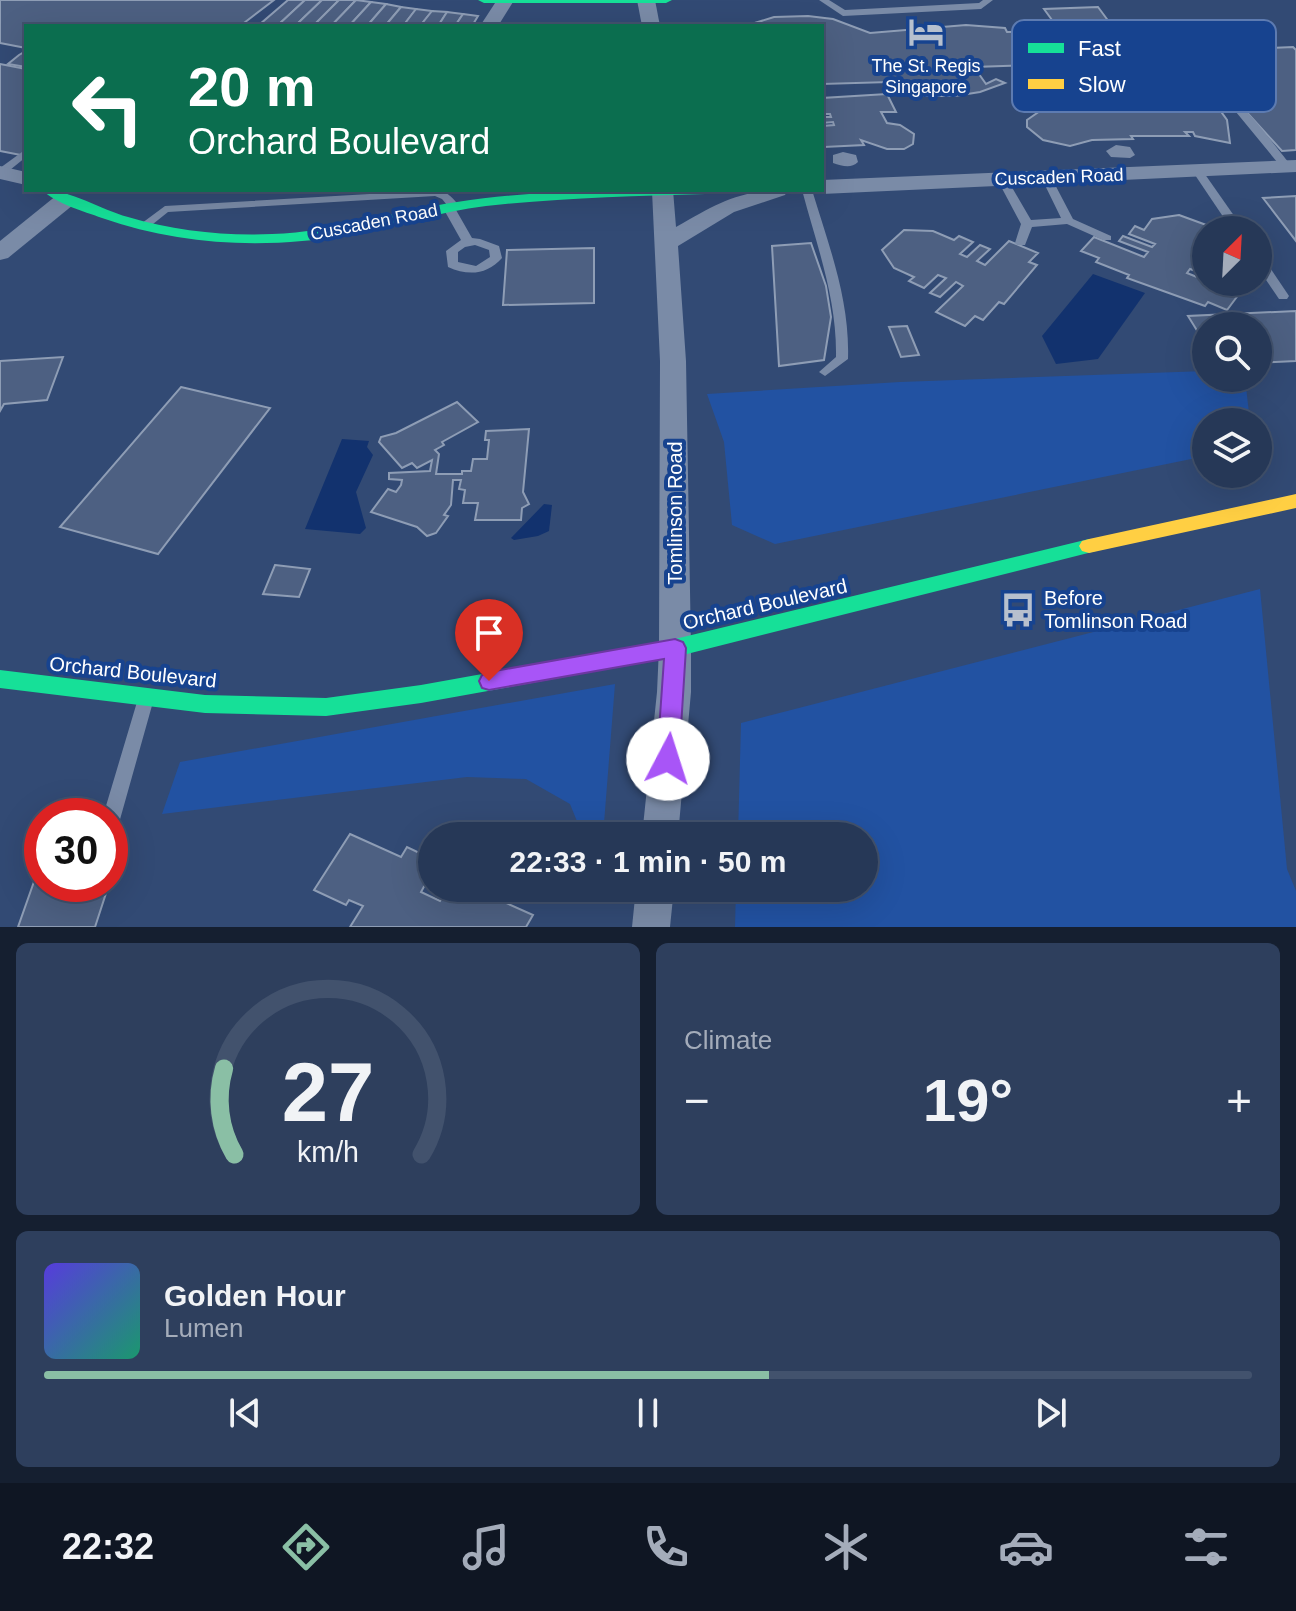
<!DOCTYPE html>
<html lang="en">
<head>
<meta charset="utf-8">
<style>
	:root { --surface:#263857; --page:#2e3f5d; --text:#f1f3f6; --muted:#a4acba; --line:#42526d; --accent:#8abfa5 }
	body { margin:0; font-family:Helvetica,sans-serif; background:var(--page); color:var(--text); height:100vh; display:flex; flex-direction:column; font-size:30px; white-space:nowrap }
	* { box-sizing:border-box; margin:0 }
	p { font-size:26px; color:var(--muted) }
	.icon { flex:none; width:44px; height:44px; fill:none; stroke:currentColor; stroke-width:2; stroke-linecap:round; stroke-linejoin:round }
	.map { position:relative; height:927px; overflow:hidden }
	.sheet { display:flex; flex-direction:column; gap:16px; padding:16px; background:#151f30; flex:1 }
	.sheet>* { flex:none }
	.hud { position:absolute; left:24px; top:24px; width:800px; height:168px; border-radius:0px; box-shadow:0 8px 32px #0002,0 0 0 2px var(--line); background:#0b6e4f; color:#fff; overflow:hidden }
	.needle { width:52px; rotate:24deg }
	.buttons { position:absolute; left:1192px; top:216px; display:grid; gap:16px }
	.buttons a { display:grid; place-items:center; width:80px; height:80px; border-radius:50%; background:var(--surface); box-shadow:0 8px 32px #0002,0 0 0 2px var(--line); font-size:40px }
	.speed { position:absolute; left:24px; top:798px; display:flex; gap:16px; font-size:40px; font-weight:700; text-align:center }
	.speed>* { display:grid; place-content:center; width:104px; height:104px; border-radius:50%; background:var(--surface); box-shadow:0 8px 32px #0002,0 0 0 2px var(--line); line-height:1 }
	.speed .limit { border:12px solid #d22; background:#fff; color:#111 }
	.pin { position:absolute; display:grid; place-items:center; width:68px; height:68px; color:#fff; margin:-82px -34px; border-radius:50% 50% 50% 0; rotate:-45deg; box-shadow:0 0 8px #0007 }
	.pin .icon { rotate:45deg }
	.me { position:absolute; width:88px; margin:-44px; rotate:5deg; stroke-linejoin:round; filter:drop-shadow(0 0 6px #0008) }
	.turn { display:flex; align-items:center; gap:28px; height:168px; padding:0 32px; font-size:36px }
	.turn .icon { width:104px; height:104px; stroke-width:2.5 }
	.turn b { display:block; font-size:56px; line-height:68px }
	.big { font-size:60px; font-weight:700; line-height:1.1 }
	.sheet .card { flex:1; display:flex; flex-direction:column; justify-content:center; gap:12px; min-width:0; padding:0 28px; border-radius:12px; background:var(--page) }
	.sheet .dial { align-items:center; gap:0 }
	.dial svg { height:208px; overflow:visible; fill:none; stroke:var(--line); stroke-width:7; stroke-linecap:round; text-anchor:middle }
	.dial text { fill:var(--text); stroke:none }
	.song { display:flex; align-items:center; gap:24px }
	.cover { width:96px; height:96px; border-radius:12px; background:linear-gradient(135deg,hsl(250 70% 55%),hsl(160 70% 35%)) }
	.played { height:8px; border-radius:4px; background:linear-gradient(90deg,var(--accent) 60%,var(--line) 60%) }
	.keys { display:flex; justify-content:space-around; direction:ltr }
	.heat { display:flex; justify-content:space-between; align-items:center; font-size:44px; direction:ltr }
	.sheet .tiles { flex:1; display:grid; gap:16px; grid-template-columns:1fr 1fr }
	.card:last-child { grid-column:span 2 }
	.trip { position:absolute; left:418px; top:822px; width:460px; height:80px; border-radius:40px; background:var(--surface); box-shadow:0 8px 32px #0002,0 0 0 2px var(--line); font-weight:700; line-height:80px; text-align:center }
	.dock { display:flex; height:128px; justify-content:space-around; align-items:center; background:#0f1623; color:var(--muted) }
	.dock .icon { width:56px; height:56px }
	.dock .selected { color:var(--accent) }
	.dock b { font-size:36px; color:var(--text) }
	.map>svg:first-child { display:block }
	.green { fill:#2252a2 }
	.water { fill:#12326e }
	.building { fill:#4d6082; stroke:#8e9db5; stroke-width:2 }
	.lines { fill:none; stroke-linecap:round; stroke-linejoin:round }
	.lane { fill:#7a8ba7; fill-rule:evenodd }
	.street { fill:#7a8ba7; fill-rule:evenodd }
	.fast { fill:#16e098; fill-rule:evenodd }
	.slow { fill:#ffcf43; fill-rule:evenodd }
	.route { fill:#a855f7; stroke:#6d37a1; stroke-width:2 }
	.labels { text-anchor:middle; stroke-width:8; stroke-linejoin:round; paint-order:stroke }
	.far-poi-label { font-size:18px; fill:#fff; stroke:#17438f }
	.far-street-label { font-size:18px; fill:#fff; stroke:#17438f }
	.street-label { font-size:20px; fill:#fff; stroke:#17438f }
	.poi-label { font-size:20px; fill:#fff; stroke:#17438f; text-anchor:start }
	.key { fill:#17438f; stroke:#5d7bb1; stroke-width:2 }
	.key-label { font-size:22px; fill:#fff }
</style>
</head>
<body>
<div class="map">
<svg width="1296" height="927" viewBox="0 0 1296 927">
	<rect width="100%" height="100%" fill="#324a74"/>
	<g class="green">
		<polygon points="1206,371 1206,378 1245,378 1250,422 1206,422 1206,456 775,544 732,525 724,442 707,394 900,382"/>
		<polygon points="1260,589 1287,869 1296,891 1296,927 735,927 736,888 864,888 864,836 738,836 741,723"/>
		<polygon points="615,684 603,836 583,836 570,804 526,779 467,777 162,814 180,762"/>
	</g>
	<g class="water">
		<polygon points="1093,274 1145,293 1098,359 1056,364 1042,336"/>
		<polygon points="342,439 369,441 367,447 373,455 356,492 366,528 360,534 305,529"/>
		<polygon points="544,504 552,505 549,531 538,536 514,540 511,538"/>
	</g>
	<g class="building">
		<polygon points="0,0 274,0 240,26 26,26 26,48 0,43"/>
		<polygon points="288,0 305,0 277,26 259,25"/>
		<polygon points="305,0 322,0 295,26 277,26"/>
		<polygon points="322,0 339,0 313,26 295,26"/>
		<polygon points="339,0 356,0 331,26 313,26"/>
		<polygon points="356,0 371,2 349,26 331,26"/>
		<polygon points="371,2 386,4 367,26 349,26"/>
		<polygon points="386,4 401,7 385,26 367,26"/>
		<polygon points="401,7 416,9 403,26 385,26"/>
		<polygon points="1098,7 1141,65 1108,62 1112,68 1061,60 1064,64 974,67 986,84 996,79 1005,83 980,92 955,96 926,96 885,89 889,82 822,84 822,26 745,26 774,17 808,16 833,19 870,33 966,25 1005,28 1007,32 1060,31 1044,9"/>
		<polygon points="416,9 432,11 420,26 403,26"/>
		<polygon points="432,11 447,12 438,26 420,26"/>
		<polygon points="447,12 463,14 455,26 438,26"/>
		<polygon points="463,14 478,16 472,26 455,26"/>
		<polygon points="1293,47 1296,50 1296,150 1282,151 1191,51"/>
		<polygon points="26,51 26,67 8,64 19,55"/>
		<polygon points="0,64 26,69 26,156 0,151"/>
		<polygon points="1172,68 1214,102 1227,120 1230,143 1195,136 1193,132 1185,132 1189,136 1131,136 1133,139 1092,140 1070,146 1043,140 1027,127 1027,120 1040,111 1076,112 1074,109 1066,109 1064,104 1041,105 1030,84 1150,82 1143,77"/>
		<polygon points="887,94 896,112 881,112 887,123 900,125 914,134 913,144 904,149 887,149 861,140 864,145 824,147 822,126 834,125 833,122 822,123 822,117 831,117 830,114 822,114 822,98"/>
		<polygon points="1296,196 1296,241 1263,198"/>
		<polygon points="1179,215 1220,230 1206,230 1206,263 1197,260 1194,264 1206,268 1206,275 1190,269 1187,273 1239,294 1227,310 1208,302 1205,306 1127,278 1129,275 1096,262 1099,258 1081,251 1094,237 1144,257 1148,252 1119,241 1123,236 1152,247 1155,244 1129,234 1135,226 1144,230 1152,219"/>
		<polygon points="904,230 933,231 954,240 959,236 973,242 960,254 967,257 980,245 990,249 977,261 985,265 1009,241 1038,253 1029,262 1037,265 1004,304 999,302 983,320 975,316 965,326 936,312 963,286 956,282 940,297 930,293 946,278 938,275 924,288 909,281 914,277 894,268 882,250"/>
		<polygon points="811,243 826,286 831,317 824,360 779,366 772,246"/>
		<polygon points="594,248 594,303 503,305 507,250"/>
		<polygon points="1296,311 1296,361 1258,363 1258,326 1206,326 1206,345 1188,316"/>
		<polygon points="907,326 919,355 901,357 889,327"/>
		<polygon points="63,357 47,400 4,404 0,411 0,361"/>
		<polygon points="181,387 270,408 158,554 60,527"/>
		<polygon points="457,402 478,422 442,442 444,445 435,450 439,454 436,474 462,474 462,471 471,471 473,459 487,459 489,440 485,440 486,431 529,429 523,492 529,504 522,508 521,520 475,520 478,503 463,503 465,490 459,489 461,480 453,480 451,505 444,515 448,516 436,533 427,536 417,527 371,512 388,489 396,492 401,485 402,480 389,479 389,473 430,471 432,460 417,468 412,463 402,468 379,442 381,437 396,433"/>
		<polygon points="275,565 310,569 299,597 263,594"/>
		<polygon points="350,834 401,857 407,847 432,859 432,872 421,892 440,901 448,888 481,888 479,891 533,915 526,927 350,927 363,906 349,900 346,905 314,890"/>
		<polygon points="42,859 42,884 109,884 95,927 18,927"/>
	</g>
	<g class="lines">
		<g class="lane">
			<polygon points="819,0 829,0 845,10 979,3 983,0 993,0 981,9 843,16"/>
			<path d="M 1188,71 C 1221,70 1269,139 1290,164 L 1290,168 L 1282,168 L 1222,95 L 1188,75 Z"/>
			<polygon points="1116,145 1130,147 1135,155 1130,158 1111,157 1106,151"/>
			<polygon points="22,152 26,153 26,157 5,174 0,175 0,168"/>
			<path d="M 843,152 L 856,155 L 858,162 C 851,169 842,166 833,163 L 833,155 Z"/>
			<polygon points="1198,169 1202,170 1244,230 1232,230 1193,172"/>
			<polygon points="1046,174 1051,177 1073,219 1111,236 1111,240 1103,240 1067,224 1032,227 1025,245 1017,245 1015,243 1021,224 997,179 1002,176 1006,177 1031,220 1061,218 1041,177"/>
			<path d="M 438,190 C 449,193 453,198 460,207 L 456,210 L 472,238 L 480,239 L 499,246 L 502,258 C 487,275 468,276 448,267 L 446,251 L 461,240 L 443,208 L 447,205 L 442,199 L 435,196 L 168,212 L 148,228 L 144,229 L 138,226 L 165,206 ZM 475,245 L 489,250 L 490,257 L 476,266 L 458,262 L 458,252 L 465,247 Z"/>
			<path d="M 802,190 L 812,190 C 829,246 850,300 848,359 L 825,376 L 819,372 L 836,357 C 837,299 817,246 802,190 Z"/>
			<polygon points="1258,255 1262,256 1287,293 1289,296 1287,299 1279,299 1258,268"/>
			<polygon points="145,695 151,697 153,702 119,823 116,829 110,832 110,816 103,816 137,702 139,697"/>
		</g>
		<g class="street">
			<polygon points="497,0 513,2 498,26 480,26"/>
			<polygon points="637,0 655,0 660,26 642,26"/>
			<polygon points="1296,160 1296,172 822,194 813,190 822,190 822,180"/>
			<polygon points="0,166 26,172 26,185 0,179"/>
			<path d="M 673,190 L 676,227 C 718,203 738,190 788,190 L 785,195 L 734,212 L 678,246 L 686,361 L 691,648 L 691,692 L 678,836 L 642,836 L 657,692 L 659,648 L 660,361 L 652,191 Z"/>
			<polygon points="65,193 76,200 73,205 8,258 0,260 0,241 57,195"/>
			<polygon points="636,888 674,888 670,927 632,927"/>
		</g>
		<g class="fast">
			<polygon points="478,0 672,0 666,3 484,3"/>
			<path d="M 42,190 C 72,190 99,209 128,217 C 175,231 224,236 272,234 C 336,232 395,211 457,202 C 542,189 627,190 712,190 L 705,194 C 632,196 559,198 486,206 C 439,212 395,226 349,235 C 267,249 181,246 102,218 C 83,211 57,204 42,190 Z"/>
			<polygon points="1089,539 1096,541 1099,546 1096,551 675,657 421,703 326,716 205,713 0,688 0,670 205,695 326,698 421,685 675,639"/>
		</g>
		<polygon class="slow" points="1296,494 1296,508 1089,553 1082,551 1079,546 1082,541 1089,539"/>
	</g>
	<polygon class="route" points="675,639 683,642 686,648 679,759 676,766 668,769 660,766 657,759 664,659 489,690 482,688 479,681 482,675 489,672"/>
	<defs>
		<g id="hotel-bare" transform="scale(2.76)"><path d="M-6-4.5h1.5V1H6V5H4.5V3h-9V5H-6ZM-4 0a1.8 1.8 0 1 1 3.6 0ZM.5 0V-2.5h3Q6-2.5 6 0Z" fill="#b7c0ce" stroke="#17438f" stroke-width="2.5" paint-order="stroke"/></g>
		<g id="bus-bare" transform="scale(2.76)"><path d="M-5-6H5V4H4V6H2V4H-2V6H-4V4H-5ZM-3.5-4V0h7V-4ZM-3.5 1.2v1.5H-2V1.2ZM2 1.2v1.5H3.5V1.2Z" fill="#b7c0ce" stroke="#17438f" stroke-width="2.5" paint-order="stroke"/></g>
	</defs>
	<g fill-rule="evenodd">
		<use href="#hotel-bare" x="926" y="32"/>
		<use href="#bus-bare" x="1018" y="610"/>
	</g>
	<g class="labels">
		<g class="far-poi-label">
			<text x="926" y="72">The St. Regis<tspan x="926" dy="21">Singapore</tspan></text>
		</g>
		<g class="far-street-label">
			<text transform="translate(1059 177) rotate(-2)" y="6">Cuscaden Road</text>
			<text transform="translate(374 222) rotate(-11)" y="6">Cuscaden Road</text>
		</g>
		<g class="street-label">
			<text transform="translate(675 513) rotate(-90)" y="7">Tomlinson Road</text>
			<text transform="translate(765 604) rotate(-13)" y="7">Orchard Boulevard</text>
			<text transform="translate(133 672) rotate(6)" y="7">Orchard Boulevard</text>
		</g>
		<g class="poi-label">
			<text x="1044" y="605">Before<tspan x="1044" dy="23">Tomlinson Road</tspan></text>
		</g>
	</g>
	<rect x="1012" y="20" width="264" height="92" rx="12" class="key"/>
	<rect x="1028" y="43" width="36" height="10" fill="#16e098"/>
	<rect x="1028" y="79" width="36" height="10" fill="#ffcf43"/>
	<g class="key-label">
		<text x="1078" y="56">Fast</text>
		<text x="1078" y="92">Slow</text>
	</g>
</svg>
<div class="buttons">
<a><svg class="needle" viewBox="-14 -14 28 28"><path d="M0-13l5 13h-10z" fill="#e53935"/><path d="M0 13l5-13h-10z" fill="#a4acba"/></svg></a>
<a><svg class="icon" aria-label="search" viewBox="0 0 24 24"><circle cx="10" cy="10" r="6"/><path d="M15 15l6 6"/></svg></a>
<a><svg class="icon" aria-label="layers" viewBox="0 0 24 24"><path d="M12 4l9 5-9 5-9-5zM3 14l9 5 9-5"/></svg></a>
</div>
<div class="speed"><div class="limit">30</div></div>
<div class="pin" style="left:489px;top:681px;background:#d93025"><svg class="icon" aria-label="arrive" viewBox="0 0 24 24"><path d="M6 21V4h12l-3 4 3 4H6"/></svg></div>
<svg class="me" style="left:668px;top:759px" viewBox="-20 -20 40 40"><circle r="19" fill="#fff"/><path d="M0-13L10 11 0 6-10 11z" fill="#a855f7"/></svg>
<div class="trip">22:33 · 1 min · 50 m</div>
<div class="hud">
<div class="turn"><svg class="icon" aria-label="left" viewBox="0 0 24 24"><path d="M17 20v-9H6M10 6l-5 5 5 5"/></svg><div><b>20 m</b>Orchard Boulevard</div></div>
</div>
</div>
<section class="sheet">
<div class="tiles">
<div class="card dial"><svg viewBox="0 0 100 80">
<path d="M14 69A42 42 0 1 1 86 69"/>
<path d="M14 69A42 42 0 0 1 10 36" stroke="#8abfa5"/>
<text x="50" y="56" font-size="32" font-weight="700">27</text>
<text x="50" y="72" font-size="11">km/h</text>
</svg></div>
<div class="card"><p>Climate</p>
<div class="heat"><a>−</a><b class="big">19°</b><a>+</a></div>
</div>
<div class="card">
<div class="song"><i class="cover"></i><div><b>Golden Hour</b><p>Lumen</p></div></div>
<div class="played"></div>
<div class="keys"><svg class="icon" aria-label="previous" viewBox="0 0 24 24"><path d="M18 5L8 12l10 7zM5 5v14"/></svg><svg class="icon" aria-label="pause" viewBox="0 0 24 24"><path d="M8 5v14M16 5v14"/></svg><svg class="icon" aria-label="next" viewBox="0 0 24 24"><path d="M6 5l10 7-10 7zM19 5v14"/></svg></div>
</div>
</div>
</section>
<nav class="dock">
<b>22:32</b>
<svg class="icon selected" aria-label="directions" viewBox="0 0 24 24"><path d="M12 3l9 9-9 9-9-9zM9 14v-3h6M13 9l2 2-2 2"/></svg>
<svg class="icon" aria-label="music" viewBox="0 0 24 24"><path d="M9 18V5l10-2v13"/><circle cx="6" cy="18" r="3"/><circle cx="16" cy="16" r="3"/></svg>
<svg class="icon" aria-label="phone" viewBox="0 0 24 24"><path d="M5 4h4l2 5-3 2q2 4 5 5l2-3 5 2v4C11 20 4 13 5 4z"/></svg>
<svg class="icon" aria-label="climate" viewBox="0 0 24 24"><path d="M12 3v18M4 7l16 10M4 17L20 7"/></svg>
<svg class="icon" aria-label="car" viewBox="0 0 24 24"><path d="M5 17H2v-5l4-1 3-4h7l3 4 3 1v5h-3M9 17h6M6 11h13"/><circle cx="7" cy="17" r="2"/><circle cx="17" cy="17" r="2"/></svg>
<svg class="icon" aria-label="filters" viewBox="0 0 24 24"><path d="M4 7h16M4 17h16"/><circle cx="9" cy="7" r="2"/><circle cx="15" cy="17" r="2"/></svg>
</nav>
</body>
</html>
